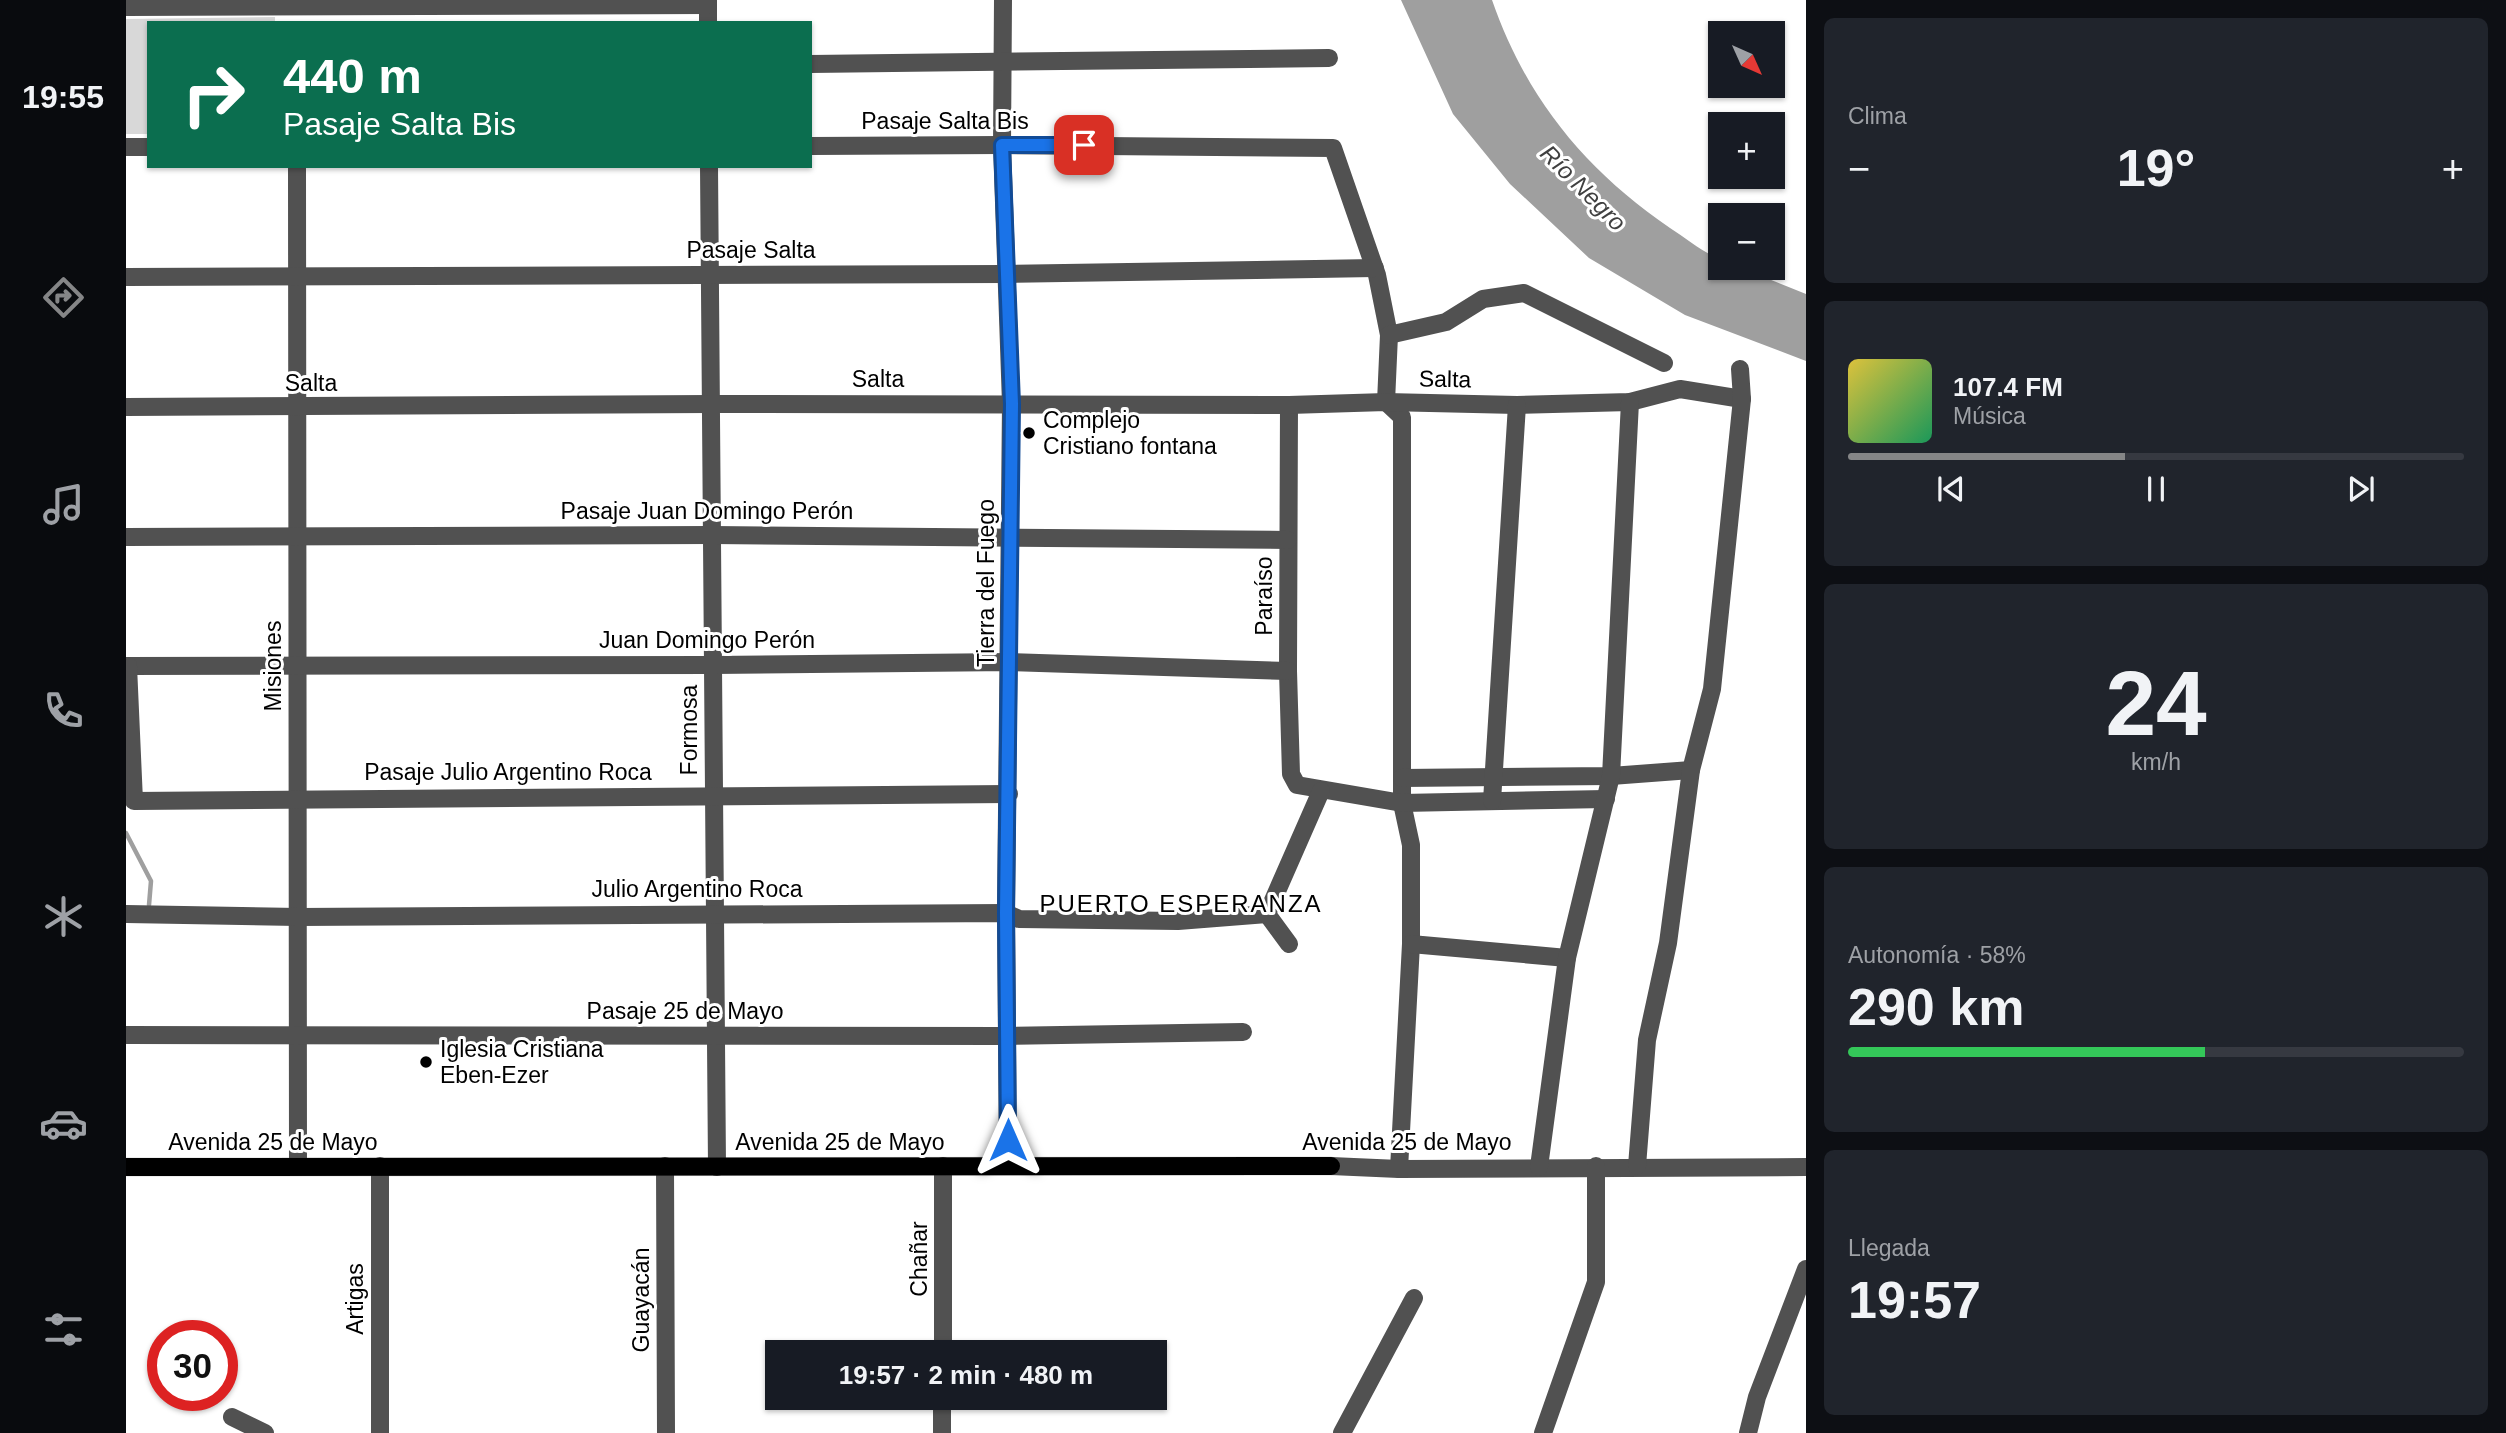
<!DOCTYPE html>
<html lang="es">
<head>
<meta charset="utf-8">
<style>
	:root { --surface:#171b24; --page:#20242c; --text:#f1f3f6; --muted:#9ea1a6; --line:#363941; --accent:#858687 }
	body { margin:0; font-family:Arial,sans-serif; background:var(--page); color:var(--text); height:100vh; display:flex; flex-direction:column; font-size:26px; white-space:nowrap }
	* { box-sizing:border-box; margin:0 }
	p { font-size:23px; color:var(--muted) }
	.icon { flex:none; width:38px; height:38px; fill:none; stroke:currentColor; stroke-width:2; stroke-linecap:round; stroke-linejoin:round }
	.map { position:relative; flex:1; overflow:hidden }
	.panel { display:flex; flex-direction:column; gap:18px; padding:18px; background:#0d0f14; width:700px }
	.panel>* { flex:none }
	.banner { position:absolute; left:21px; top:21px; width:665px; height:147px; border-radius:0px; box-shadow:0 2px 5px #0004; background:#0b6e4f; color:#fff; overflow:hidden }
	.needle { width:46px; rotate:135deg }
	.buttons { position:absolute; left:1582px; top:21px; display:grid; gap:14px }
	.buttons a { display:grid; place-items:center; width:77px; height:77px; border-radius:0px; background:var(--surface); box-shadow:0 2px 5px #0004; font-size:35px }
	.speed { position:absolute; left:21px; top:1320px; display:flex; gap:14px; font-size:35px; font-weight:700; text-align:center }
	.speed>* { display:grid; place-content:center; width:91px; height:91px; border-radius:50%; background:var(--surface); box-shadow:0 2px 5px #0004; line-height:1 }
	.speed .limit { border:10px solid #d22; background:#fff; color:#111 }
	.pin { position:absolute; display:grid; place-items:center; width:60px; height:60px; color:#fff; margin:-30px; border-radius:14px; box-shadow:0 4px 10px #0006 }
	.me { position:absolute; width:77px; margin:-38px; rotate:0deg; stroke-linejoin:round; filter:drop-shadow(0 0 5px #0008) }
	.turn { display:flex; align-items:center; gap:24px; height:147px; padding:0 21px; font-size:32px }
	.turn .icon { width:91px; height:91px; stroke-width:2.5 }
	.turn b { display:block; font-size:49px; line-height:60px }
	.big { font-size:52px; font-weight:600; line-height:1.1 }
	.panel .widget { flex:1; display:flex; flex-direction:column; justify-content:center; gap:10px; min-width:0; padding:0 24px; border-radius:10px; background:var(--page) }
	.panel .dial { align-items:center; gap:0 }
	.dial b { font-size:91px; line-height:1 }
	.song { display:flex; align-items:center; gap:21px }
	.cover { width:84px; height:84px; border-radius:10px; background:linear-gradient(135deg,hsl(50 70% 55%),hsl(150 70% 35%)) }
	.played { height:7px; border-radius:4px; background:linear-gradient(90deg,var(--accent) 45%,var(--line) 45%) }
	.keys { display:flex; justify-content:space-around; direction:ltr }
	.heat { display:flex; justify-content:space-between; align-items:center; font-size:38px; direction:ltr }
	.charge { height:10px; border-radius:5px; background:linear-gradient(90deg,#34c759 58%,var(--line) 0) }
	.trip { position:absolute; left:639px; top:1340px; width:402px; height:70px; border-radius:0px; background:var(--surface); box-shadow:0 2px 5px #0004; font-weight:600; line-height:70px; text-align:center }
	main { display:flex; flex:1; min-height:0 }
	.menu { display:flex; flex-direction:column; width:126px; justify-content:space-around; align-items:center; background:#090b0e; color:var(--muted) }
	.menu .icon { width:49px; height:49px }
	.menu .selected { color:var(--accent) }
	.menu b { font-size:32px; color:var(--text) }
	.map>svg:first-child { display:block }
	.green { fill:#d8d8d8 }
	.water { fill:#9f9f9f }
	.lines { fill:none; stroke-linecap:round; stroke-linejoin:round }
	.stream { stroke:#9f9f9f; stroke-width:4.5 }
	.major-casing { stroke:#dbdbdb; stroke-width:19 }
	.minor { stroke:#515151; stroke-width:18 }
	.major { stroke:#000; stroke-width:18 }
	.route-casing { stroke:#114b97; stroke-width:18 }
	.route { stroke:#1a73e8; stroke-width:12 }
	.poi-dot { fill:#000; stroke:#fff; stroke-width:2.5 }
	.labels { text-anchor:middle; stroke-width:6; stroke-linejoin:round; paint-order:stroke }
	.street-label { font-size:23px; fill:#000; stroke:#fff }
	.poi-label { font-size:23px; fill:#000; stroke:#fff; text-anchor:start }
	.water-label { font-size:24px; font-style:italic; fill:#404040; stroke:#fff }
	.neighbourhood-label { font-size:24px; letter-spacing:2px; fill:#000; stroke:#fff }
</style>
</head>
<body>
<main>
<nav class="menu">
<b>19:55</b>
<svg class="icon selected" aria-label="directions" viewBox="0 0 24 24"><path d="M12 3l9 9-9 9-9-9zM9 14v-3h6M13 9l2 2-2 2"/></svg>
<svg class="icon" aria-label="music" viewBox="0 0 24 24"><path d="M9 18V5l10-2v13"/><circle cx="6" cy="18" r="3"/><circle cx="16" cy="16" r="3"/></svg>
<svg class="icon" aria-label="phone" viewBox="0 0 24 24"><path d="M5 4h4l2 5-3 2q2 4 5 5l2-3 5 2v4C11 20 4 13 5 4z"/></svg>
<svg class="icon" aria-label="climate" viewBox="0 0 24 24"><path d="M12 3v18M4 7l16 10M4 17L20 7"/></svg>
<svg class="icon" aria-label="car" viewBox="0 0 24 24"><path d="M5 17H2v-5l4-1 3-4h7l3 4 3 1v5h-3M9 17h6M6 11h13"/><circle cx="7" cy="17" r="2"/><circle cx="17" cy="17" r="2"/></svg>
<svg class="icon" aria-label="filters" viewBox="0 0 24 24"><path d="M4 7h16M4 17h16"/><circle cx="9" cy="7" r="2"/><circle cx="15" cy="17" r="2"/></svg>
</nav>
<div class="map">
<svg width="1680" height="1433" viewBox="0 0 1680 1433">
	<rect width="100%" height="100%" fill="#fff"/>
	<polygon class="green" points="149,17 149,23 23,23 23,134 0,134 0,19"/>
	<path class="water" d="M 1275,0 L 1366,0 C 1400,98 1459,170 1544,228 C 1560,238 1576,252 1594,259 L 1594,268 L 1615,268 L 1680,294 L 1680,361 L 1559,315 L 1463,258 L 1384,184 L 1327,114 Z"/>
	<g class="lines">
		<polyline class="stream" points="0,833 25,881 23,905"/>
		<g class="major-casing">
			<polyline id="major" points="0,1167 1205,1166"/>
		</g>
		<g class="minor">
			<polyline points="582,0 582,23"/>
			<polyline points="877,0 876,145 885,404 880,913 882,1166"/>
			<polyline points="0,7 582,5"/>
			<polyline points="684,64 1203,58"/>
			<polyline points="684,146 876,145 1207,148 1251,275 1263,335 1260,402 1276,417 1276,803 1285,845 1285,944 1273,1169"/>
			<polyline points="0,147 23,147"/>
			<polyline points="171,166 172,1166"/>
			<polyline points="583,166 591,1167"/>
			<polyline points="0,277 881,274 1249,268"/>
			<polyline points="1263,335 1320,322 1357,299 1398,293 1538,363"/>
			<polyline points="1163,405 1162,671 1165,774 1171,785 1276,803 1480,799"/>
			<polyline points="0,407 585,404 1163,405 1260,402 1391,405 1504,402 1554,389 1616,399"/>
			<polyline points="0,537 586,535 1162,540"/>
			<polyline points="0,666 587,665 885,662 1162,671"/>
			<polyline points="2,666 8,801 883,794"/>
			<polyline points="1276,778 1485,776 1565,770"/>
			<polyline points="1366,801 1391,405"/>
			<polyline points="0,914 172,917 880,913 893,919 1052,921 1141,914"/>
			<polyline points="1163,944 1141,914 1195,791"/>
			<polyline points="1285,944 1441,958"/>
			<polyline points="0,1035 882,1036 1117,1032"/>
			<polyline points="539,1166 540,1433"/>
			<polyline points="1205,1166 1273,1169 1680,1167"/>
			<polyline points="1511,1166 1521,1040 1542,943 1565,770 1586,689 1616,399 1614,369"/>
			<polyline points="1413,1167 1441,958 1485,776 1504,402"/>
			<polyline points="817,1353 817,1166"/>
			<polyline points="106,1417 139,1433"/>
			<polyline points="254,1433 254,1166"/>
			<polyline points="816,1433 816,1398"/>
			<polyline points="1216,1433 1288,1298"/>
			<polyline points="1417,1433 1470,1282 1470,1166"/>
			<polyline points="1622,1433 1631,1397 1680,1269"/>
		</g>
		<use href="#major" class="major"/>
	</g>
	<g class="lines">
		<g class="route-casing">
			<polyline id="route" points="882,1140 880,913 886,404 876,145 958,145"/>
		</g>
		<use href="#route" class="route"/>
	</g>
	<g class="poi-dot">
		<circle cx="903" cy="433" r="7"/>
		<circle cx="300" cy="1062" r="7"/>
	</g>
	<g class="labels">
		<g class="street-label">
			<text x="819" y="129">Pasaje Salta Bis</text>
			<text x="625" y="258">Pasaje Salta</text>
			<text x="752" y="387">Salta</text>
			<text transform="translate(1319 379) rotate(1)" y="8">Salta</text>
			<text x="185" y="391">Salta</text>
			<text x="581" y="519">Pasaje Juan Domingo Perón</text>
			<text transform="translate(860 583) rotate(-90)" y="8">Tierra del Fuego</text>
			<text transform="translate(1138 596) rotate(-90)" y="8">Paraíso</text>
			<text x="581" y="648">Juan Domingo Perón</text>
			<text transform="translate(147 666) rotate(-90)" y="8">Misiones</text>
			<text transform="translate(563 730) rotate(-90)" y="8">Formosa</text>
			<text x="382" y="780">Pasaje Julio Argentino Roca</text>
			<text x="571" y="897">Julio Argentino Roca</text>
			<text x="559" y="1019">Pasaje 25 de Mayo</text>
			<text x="147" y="1150">Avenida 25 de Mayo</text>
			<text x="714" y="1150">Avenida 25 de Mayo</text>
			<text x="1281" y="1150">Avenida 25 de Mayo</text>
			<text transform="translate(793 1259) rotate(-90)" y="8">Chañar</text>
			<text transform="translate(229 1299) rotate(-90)" y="8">Artigas</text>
			<text transform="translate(515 1300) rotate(-90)" y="8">Guayacán</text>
		</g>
		<g class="poi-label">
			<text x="917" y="428">Complejo<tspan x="917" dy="26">Cristiano fontana</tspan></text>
			<text x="314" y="1057">Iglesia Cristiana<tspan x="314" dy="26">Eben-Ezer</tspan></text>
		</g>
		<g class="water-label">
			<text transform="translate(1457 188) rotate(45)" y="8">Río Negro</text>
		</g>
		<g class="neighbourhood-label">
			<text x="1055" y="912">PUERTO ESPERANZA</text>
		</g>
	</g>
</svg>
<div class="buttons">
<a><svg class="needle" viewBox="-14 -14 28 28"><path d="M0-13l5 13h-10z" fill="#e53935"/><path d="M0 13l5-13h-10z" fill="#9ea1a6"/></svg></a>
<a>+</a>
<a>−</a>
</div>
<div class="speed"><div class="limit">30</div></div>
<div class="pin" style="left:958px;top:145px;background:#d93025"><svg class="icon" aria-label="arrive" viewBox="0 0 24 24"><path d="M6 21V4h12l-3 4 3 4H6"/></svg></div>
<svg class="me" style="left:882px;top:1140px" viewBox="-20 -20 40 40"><path d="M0-17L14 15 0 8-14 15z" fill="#1a73e8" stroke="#fff" stroke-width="4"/></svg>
<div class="trip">19:57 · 2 min · 480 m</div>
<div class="banner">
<div class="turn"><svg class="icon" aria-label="right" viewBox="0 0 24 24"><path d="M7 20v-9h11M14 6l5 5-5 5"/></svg><div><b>440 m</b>Pasaje Salta Bis</div></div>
</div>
</div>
<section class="panel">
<div class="widget"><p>Clima</p>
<div class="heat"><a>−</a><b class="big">19°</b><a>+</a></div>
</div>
<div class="widget">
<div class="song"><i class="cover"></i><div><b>107.4 FM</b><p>Música</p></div></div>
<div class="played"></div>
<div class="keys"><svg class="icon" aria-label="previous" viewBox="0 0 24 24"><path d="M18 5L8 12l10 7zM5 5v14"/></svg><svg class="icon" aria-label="pause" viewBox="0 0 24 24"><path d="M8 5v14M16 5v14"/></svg><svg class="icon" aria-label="next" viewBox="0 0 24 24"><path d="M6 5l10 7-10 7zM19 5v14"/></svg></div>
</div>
<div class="widget dial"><b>24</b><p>km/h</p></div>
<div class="widget"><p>Autonomía · 58%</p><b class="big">290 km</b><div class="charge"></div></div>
<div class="widget"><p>Llegada</p><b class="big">19:57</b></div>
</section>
</main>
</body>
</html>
